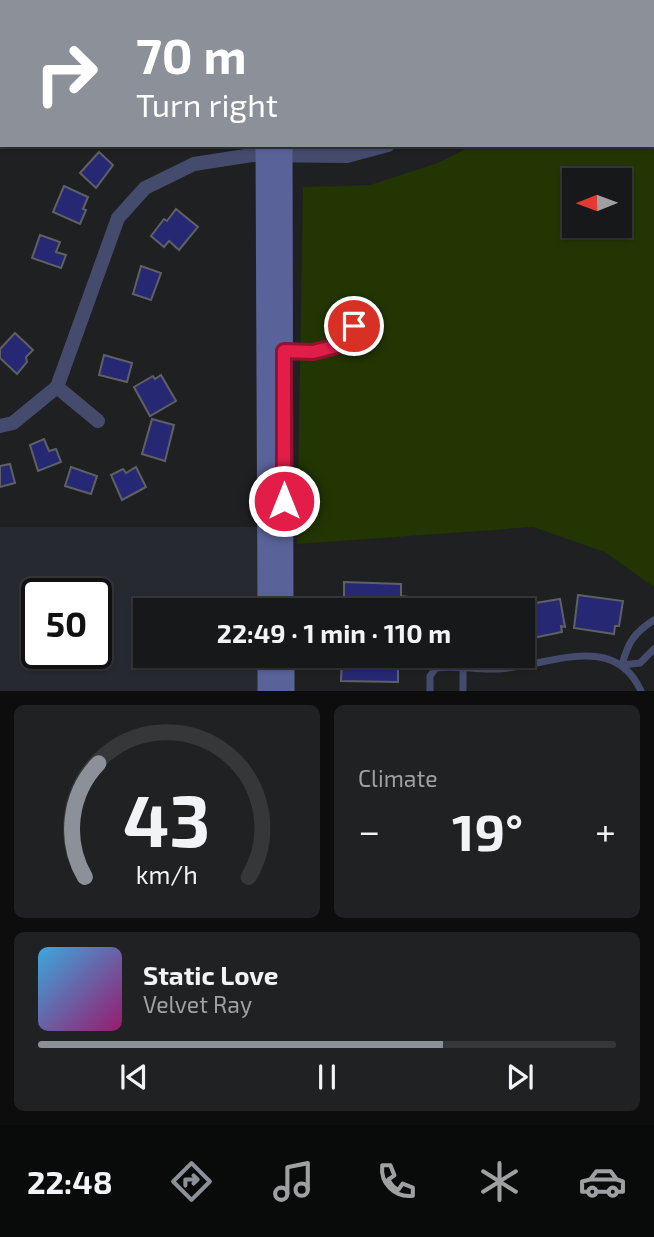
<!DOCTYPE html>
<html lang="en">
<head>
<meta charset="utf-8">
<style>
	:root { --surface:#17181a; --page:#202123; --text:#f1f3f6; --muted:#9ea0a2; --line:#363739; --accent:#8c9099 }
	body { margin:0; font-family:"Exo 2",sans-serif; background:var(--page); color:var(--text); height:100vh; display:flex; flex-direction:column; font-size:26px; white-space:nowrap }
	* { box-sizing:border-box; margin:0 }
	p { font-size:23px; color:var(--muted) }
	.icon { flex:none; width:38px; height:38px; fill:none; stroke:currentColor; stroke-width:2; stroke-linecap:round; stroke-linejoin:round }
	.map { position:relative; height:691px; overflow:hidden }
	.drawer { display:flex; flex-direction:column; gap:14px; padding:14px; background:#0d0d0e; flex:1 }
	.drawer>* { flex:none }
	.top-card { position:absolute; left:0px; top:0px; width:654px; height:147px; box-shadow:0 2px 5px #0004,0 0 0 2px var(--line); background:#8c9099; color:#fff; overflow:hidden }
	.needle { width:46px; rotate:269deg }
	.buttons { position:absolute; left:562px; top:168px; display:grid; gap:14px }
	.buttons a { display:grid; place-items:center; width:70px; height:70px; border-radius:0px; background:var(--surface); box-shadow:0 2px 5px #0004,0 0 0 2px var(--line); font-size:35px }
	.speed { position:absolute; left:21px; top:578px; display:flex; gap:14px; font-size:35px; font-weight:700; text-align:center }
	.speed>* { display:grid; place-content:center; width:91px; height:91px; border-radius:50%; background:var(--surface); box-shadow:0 2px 5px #0004,0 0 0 2px var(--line); line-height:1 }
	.speed .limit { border:4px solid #111; border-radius:10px; background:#fff; color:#111 }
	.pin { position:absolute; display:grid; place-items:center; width:60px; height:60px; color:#fff; margin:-30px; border:4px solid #fff; border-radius:50%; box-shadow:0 2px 7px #0007 }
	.me { position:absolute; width:77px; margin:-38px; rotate:0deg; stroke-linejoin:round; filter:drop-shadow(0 0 5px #0008) }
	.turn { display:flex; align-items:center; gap:24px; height:147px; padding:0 21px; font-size:32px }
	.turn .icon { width:91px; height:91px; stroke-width:2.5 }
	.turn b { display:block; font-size:49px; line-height:60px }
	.big { font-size:52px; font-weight:700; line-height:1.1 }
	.drawer .card { flex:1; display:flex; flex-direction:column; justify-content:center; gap:10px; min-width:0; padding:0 24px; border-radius:10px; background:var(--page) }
	.drawer .dial { align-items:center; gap:0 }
	.dial svg { height:182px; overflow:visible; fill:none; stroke:var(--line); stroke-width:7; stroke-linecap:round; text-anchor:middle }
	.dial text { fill:var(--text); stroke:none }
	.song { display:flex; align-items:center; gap:21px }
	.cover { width:84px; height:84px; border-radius:10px; background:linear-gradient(135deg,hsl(200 70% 55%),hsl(320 70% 35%)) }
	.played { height:7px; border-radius:4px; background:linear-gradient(90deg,var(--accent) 70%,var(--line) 70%) }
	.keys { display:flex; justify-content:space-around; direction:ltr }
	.heat { display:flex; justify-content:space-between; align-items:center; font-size:38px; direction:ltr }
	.drawer .tiles { flex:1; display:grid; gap:14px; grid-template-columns:1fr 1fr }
	.card:last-child { grid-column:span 2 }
	.trip { position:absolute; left:133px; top:598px; width:402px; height:70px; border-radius:0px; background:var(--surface); box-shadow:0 2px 5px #0004,0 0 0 2px var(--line); font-weight:700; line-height:70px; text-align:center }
	.tab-bar { display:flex; height:112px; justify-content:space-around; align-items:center; background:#090a0a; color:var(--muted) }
	.tab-bar .icon { width:49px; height:49px }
	.tab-bar .current { color:var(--accent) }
	.tab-bar b { font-size:32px; color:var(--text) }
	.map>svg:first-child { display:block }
	.built { fill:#272931; fill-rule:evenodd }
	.green { fill:#223502; fill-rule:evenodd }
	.building { fill:#262874; stroke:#5f6062; stroke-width:2 }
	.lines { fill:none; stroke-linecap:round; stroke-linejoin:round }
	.service { stroke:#454b6d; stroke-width:7 }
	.minor { stroke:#454b6d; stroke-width:14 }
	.secondary { stroke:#5a6399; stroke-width:19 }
	.route-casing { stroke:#92132f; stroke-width:18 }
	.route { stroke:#e11d48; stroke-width:12 }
</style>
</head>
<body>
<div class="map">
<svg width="654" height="691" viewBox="0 0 654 691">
	<rect width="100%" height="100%" fill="#1f2022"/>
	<path class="built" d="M 0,527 L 260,527 L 260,611 L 145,611 L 145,656 L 259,656 L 259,691 L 0,691 ZM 37,593 L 96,593 L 96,653 L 37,653 Z"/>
	<g class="green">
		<polygon points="0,0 80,0 2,2 0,145"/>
		<polygon points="306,0 543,0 306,2"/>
		<path d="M 589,0 L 654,0 L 654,587 L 605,552 L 533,527 L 297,544 L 303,187 L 370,185 L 438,163 L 473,145 L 653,145 L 653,2 L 588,2 ZM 574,180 L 620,180 L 620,226 L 574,226 Z"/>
	</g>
	<g class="building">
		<polygon points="99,152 113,165 96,188 80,173"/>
		<polygon points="64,186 88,197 83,209 86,210 80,224 53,212"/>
		<polygon points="176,209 198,227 179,250 169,241 164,247 151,236 164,219 167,221"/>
		<polygon points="40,235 60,242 56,252 66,255 61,268 32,258"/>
		<polygon points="141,266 161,273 151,300 133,294"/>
		<polygon points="15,333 33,350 26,357 27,362 17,374 0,358 0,349"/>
		<polygon points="104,355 132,363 127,382 99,375"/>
		<polygon points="161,375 176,401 150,416 134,387 153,376 155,379"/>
		<polygon points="152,419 174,425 165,461 142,454"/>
		<polygon points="44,439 49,451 56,449 61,462 38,471 30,445"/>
		<polygon points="10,464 15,483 0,487 0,466"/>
		<polygon points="71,467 97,476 91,494 65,486"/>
		<polygon points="136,467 146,487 122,500 111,475 123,469 126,473"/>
		<polygon points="344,582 401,584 401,596 464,604 463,611 396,609 396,611 347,611 348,606 344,606"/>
		<polygon points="578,595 623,601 619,626 615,626 614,634 574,628"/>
		<polygon points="560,599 565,627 561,626 562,632 523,640 523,605"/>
		<polygon points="342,656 398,658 398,682 341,681"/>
	</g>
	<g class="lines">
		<g class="service">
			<polyline points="284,351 313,352 337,346 354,326"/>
			<path d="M 654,620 C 634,633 628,642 622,665 L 640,663 L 654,649"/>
			<polyline points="463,668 463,691"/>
			<path d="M 430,691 L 430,676 L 436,668 C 456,665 475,670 495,669 C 546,668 613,629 641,691"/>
		</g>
		<g class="minor">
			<polyline points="556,2 556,0"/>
			<polyline points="57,387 98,421"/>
			<polyline points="0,426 13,423 57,387 118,218 145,188 194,164 252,155 347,156 388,145"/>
		</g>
		<g class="secondary">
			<polyline points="266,2 266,0"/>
			<polyline points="284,2 284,0"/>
			<polyline points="265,145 267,611"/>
			<polyline points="283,145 284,611"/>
			<polyline points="267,656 267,691"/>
			<polyline points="285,656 285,691"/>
		</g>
	</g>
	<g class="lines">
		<g class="route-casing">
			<polyline id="route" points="284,501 284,351 313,352 337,346 354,326"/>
		</g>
		<use href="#route" class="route"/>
	</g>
</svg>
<div class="buttons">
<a><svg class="needle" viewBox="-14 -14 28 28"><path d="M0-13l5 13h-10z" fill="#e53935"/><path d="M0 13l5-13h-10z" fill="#9ea0a2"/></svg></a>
</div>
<div class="speed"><div class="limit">50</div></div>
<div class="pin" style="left:354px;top:326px;background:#d93025"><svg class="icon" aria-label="arrive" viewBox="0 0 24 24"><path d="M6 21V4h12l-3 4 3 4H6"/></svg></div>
<svg class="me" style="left:284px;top:501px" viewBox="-20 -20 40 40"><circle r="17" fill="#e11d48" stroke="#fff" stroke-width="3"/><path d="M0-11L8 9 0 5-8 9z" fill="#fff"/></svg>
<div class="trip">22:49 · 1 min · 110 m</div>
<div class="top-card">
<div class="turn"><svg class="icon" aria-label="right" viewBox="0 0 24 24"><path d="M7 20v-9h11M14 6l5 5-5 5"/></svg><div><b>70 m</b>Turn right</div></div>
</div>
</div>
<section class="drawer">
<div class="tiles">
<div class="card dial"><svg viewBox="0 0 100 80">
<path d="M14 69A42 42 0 1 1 86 69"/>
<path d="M14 69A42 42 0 0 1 20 19" stroke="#8c9099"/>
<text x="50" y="56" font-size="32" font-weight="700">43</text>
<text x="50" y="72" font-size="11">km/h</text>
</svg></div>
<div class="card"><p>Climate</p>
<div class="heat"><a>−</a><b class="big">19°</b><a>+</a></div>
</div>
<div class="card">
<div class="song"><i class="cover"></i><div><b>Static Love</b><p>Velvet Ray</p></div></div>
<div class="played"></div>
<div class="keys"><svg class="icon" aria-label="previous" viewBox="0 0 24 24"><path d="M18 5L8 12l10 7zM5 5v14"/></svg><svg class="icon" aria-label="pause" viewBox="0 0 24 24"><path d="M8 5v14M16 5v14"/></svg><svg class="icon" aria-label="next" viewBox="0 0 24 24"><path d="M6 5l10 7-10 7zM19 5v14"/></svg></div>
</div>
</div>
</section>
<nav class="tab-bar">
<b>22:48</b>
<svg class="icon current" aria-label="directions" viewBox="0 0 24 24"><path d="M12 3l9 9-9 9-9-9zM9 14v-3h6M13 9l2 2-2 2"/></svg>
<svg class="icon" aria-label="music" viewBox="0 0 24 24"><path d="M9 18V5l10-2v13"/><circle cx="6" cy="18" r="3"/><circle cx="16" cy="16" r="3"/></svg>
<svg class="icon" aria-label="phone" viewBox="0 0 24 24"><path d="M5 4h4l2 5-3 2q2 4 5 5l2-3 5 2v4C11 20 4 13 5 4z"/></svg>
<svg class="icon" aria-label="climate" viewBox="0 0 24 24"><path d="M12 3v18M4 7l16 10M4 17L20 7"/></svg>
<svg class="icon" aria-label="car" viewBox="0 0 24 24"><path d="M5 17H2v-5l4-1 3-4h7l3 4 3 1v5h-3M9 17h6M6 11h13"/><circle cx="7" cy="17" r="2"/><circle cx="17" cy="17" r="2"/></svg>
</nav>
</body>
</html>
